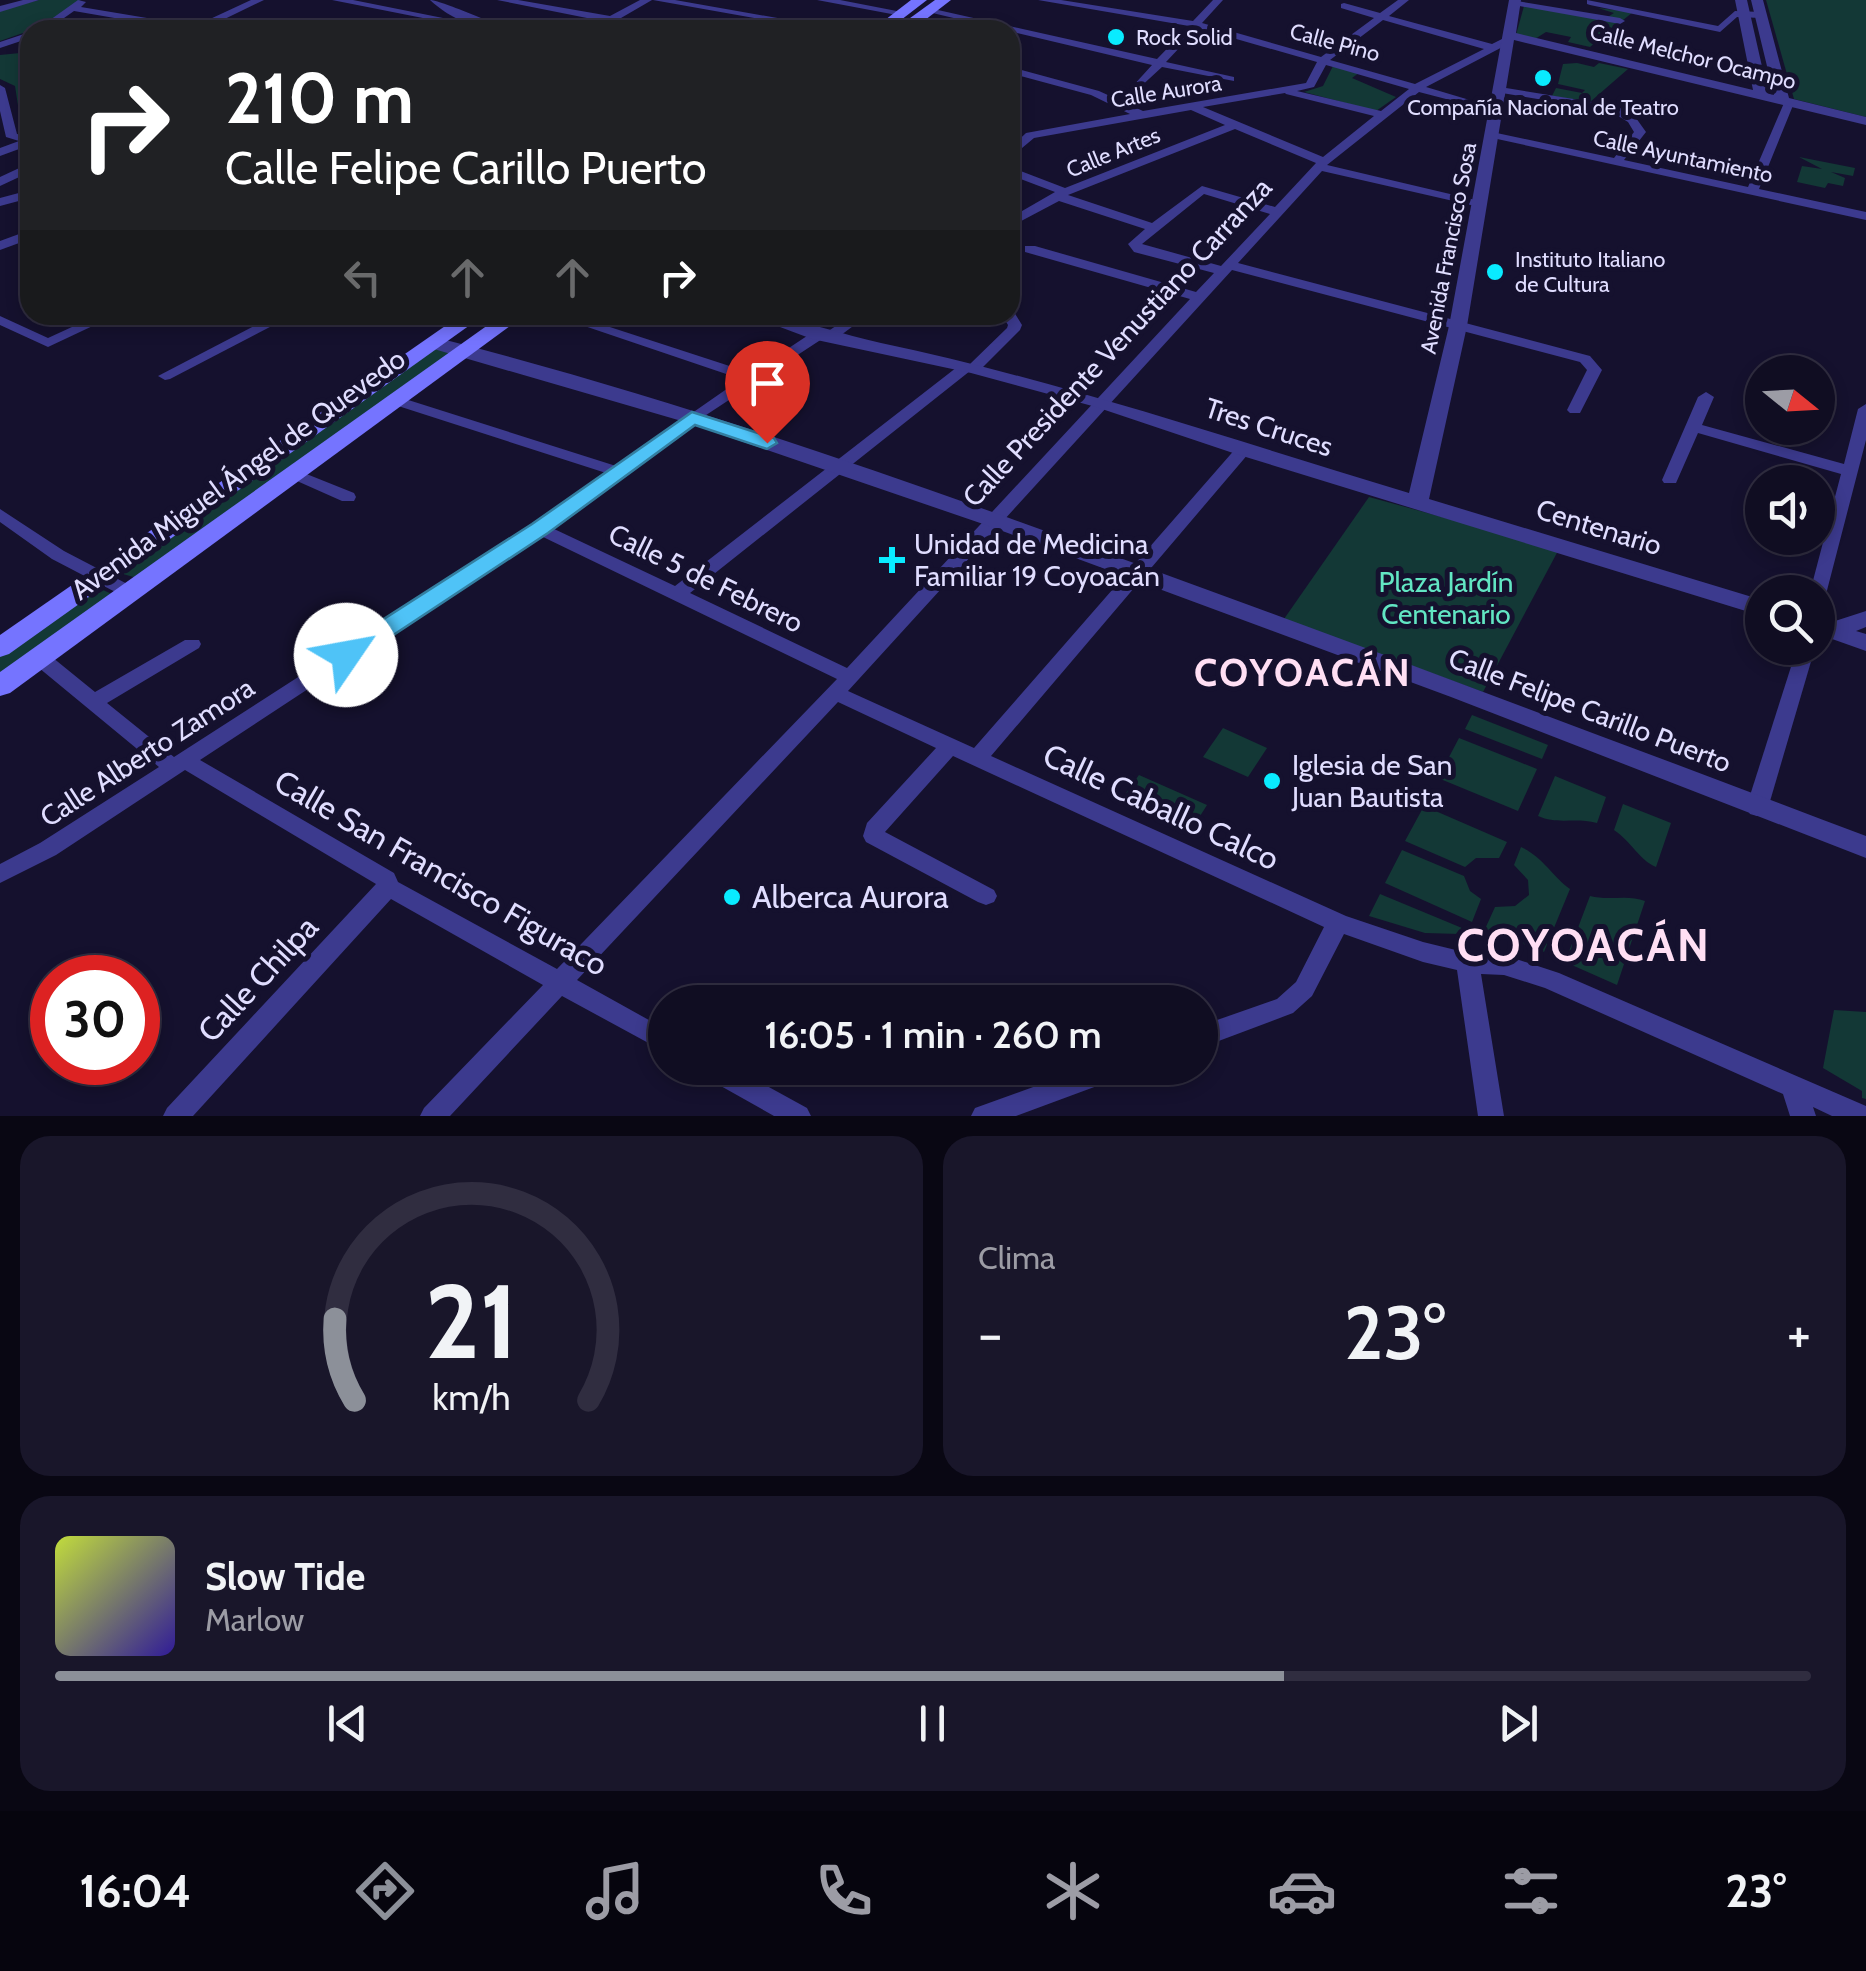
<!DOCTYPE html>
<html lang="es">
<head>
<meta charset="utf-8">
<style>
	:root { --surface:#100d22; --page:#19162a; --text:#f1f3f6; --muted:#9c9ca5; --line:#302d40; --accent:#8c9099 }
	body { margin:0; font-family:Cabin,sans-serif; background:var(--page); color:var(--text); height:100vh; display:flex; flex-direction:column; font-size:38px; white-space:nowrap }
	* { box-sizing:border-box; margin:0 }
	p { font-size:32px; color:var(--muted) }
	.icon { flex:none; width:55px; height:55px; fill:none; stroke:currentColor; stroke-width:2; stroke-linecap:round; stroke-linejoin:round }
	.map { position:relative; height:1116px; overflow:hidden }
	.sheet { display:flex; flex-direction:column; gap:20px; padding:20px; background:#090713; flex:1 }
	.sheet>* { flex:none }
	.guide { position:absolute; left:20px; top:20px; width:1000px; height:305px; border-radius:30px; box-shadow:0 5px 15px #0003,0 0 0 2px var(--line); background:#202124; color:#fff; overflow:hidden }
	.needle { width:65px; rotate:108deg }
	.controls { position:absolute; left:1745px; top:355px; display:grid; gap:20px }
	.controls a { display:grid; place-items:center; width:90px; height:90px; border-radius:50%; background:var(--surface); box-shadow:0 5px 15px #0003,0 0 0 2px var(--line); font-size:50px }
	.speed { position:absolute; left:30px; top:955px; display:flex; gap:20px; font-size:50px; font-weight:700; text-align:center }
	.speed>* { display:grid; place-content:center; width:130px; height:130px; border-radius:50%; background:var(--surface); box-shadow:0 5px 15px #0003,0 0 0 2px var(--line); line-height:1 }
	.speed .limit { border:15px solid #d22; background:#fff; color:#111 }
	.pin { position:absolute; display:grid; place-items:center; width:85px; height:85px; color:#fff; margin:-102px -42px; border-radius:50% 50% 50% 0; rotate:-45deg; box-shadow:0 0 10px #0007 }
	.pin .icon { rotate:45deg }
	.me { position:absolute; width:110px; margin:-55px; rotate:57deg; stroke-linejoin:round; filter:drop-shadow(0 0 8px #0008) }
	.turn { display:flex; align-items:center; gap:35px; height:210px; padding:0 40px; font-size:45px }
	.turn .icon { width:130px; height:130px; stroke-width:2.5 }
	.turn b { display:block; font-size:70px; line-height:85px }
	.lanes { display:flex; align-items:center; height:95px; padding:0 40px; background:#0003; justify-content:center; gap:50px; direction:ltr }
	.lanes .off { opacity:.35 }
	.big { font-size:75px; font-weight:600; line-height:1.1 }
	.sheet .widget { flex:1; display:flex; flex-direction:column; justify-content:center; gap:15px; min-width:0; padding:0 35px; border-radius:30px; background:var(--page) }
	.sheet .dial { align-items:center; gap:0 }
	.dial svg { height:260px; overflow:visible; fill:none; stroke:var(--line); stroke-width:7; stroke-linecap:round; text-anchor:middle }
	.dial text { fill:var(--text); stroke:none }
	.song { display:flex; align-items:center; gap:30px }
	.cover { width:120px; height:120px; border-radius:15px; background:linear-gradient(135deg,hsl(70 70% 55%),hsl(250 70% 35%)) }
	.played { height:10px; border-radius:5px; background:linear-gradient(90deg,var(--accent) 70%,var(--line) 70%) }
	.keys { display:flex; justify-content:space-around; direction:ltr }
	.heat { display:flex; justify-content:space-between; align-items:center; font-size:55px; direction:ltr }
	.sheet .tiles { flex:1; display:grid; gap:20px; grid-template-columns:1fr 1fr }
	.widget:last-child { grid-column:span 2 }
	.trip { position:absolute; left:648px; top:985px; width:570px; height:100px; border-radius:50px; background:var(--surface); box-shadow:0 5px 15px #0003,0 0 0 2px var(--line); font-weight:600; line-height:100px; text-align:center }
	.dock { display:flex; height:160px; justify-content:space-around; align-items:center; background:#06050e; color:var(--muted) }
	.dock .icon { width:70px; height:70px }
	.dock .current { color:var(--accent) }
	.dock b { font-size:45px; color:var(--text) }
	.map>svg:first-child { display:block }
	.green { fill:#133836 }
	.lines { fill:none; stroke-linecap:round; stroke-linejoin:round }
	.minor { fill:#3c3a8e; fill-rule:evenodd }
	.tertiary { fill:#3c3a8e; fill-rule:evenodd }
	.secondary { fill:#7574ff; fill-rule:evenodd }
	.route { fill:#4fc3f7; stroke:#337fa1; stroke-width:2.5 }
	.poi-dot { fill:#09ebff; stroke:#15112e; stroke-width:4 }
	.labels { text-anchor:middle; stroke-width:10; stroke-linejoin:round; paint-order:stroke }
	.far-poi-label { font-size:22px; fill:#e0ddff; stroke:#15112e; text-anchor:start }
	.far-street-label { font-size:22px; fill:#e0ddff; stroke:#15112e }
	.street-label { font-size:28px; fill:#e0ddff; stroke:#15112e }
	.poi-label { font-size:28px; fill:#e0ddff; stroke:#15112e; text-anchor:start }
	.park-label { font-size:28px; fill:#62e6c3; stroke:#15112e }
	.near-street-label { font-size:32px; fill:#e0ddff; stroke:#15112e }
	.near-poi-label { font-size:32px; fill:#e0ddff; stroke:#15112e; text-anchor:start }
	.district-label { font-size:38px; font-weight:bold; letter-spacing:2.5px; fill:#ffdff4; stroke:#15112e }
	.near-district-label { font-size:45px; font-weight:bold; letter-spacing:2.5px; fill:#ffdff4; stroke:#15112e }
</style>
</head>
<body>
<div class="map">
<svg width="1866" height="1116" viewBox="0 0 1866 1116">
	<rect width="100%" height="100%" fill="#15112e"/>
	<g class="green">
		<polygon points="39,0 81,0 43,26 0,41 0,10"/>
		<polygon points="1766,0 1866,0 1866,117 1794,99"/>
		<polygon points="1524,6 1606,18 1614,13 1598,8 1633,12 1590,47 1568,42 1571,37 1546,32 1535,39 1516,35"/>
		<polygon points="30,52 30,130 21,125 15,86 0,79 0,55"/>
		<polygon points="1577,63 1594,67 1599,63 1628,69 1590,102 1552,96 1556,88 1582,93 1585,90 1558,84 1563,64"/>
		<polygon points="1334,64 1360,72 1352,78 1396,97 1376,111 1304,92 1323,86"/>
		<polygon points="1799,157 1855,168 1853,176 1831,172 1845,178 1843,186 1828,183 1825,188 1797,182 1802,166 1822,169"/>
		<polygon points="436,348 453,353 137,578 116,572"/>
		<polygon points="1369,497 1559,549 1483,692 1284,619"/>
		<polygon points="96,587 112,594 0,677 0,656"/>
		<polygon points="1472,715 1548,745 1542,759 1465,729"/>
		<polygon points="1223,728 1267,748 1248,777 1203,757"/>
		<polygon points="1459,738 1537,769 1518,811 1438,778"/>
		<polygon points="1139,775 1207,805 1190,832 1121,800"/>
		<path d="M 1555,776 L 1606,797 L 1597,823 C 1575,817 1558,825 1538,816 Z"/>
		<path d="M 1623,804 L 1671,823 L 1656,867 C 1639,860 1631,841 1614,830 Z"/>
		<polygon points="1424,806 1507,842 1499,858 1476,858 1465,867 1405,841"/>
		<path d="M 1521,847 C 1543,857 1551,875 1570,889 L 1544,952 L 1485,929 L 1495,907 L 1515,906 L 1529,895 L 1528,880 L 1514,865 Z"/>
		<polygon points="1402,850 1464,876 1470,891 1481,899 1472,922 1385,883"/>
		<polygon points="1380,894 1462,928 1460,934 1425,933 1369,916"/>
		<path d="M 1590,896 C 1609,901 1628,894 1645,901 L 1617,985 L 1565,962 Z"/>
		<polygon points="1834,1010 1866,1012 1866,1099 1862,1098 1862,1091 1823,1068"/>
	</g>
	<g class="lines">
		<g class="minor">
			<polygon points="23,0 39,0 0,12 0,6"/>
			<polygon points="78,0 86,2 81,7 195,26 251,0 264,0 202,30 184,30 74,11 47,30 36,30"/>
			<polygon points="332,0 353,0 453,20 448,23"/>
			<path d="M 497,0 L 518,0 L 610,16 L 640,0 L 652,0 L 621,18 L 675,30 C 660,30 622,21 613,23 C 603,25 599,30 588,30 L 602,21 Z"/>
			<polygon points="653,0 675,0 845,30 822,30"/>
			<polygon points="817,0 840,0 907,13 902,16"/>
			<path d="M 1038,0 L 1061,0 L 1193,21 L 1213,0 L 1223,0 L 1202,23 L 1321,57 L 1374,18 L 1341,8 L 1341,4 L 1344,3 L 1380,13 L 1398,0 L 1409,0 L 1389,16 L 1492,44 L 1504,38 L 1512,38 L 1512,42 L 1426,87 L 1500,109 L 1500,113 L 1419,92 L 1327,165 L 1484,202 L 1484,208 L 1322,171 L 1238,263 L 1590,356 L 1602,370 L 1580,413 L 1570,413 L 1567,410 L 1587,370 L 1580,362 L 1232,270 L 848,691 L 974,748 L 1237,447 L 1249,447 L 1251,450 L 1249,453 L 991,756 L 1346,916 L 1423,942 L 1468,953 L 1504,955 L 1559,973 L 1866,1106 L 1866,1116 L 1832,1116 L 1813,1107 L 1816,1116 L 1790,1116 L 1783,1094 L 1545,988 L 1504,975 L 1481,974 L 1504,1116 L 1478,1116 L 1457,970 L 1423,962 L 1344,934 L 1312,996 L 1293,1013 L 1200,1048 L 1200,1026 L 1277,999 L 1296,982 L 1324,927 L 953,756 L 885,832 L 994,890 L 997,896 L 994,902 L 986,905 L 978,902 L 866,842 L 863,836 L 867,823 L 936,748 L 838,702 L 577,980 L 665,1029 L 665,1052 L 562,996 L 450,1116 L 420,1116 L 424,1108 L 543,985 L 391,899 L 193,1116 L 163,1116 L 167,1108 L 376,884 L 185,770 L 56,855 L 0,883 L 0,864 L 40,843 L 159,767 L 33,663 L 31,658 L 33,653 L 47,653 L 95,692 L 185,640 L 199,640 L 201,644 L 199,648 L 107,703 L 174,757 L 534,525 L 606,473 L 392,404 L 389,401 L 392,398 L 402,398 L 616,466 L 741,379 L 552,315 L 573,315 L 751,373 L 813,332 L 824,334 L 852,315 L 868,315 L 833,341 L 822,339 L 697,421 L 552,528 L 675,586 L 961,364 L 970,364 L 1007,328 L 1008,325 L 1002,315 L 1014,312 L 1022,325 L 1020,330 L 979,371 L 970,371 L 690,593 L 847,668 L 1190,299 L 1025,252 L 1025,246 L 1035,246 L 1196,292 L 1214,273 L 1134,252 L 1128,244 L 1145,229 L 1059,201 L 1010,227 L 1010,218 L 1055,192 L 1010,175 L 1010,167 L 1065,188 L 1225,125 L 1191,110 L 1034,138 L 1010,158 L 1010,148 L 1026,133 L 1130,114 L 1091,95 L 1010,73 L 1010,67 L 1099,91 L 1143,111 L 1306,83 L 1317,62 L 1198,28 L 1166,62 L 1234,77 L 1234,81 L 1162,67 L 1137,90 L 1132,87 L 1152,65 L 924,11 L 929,8 L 1157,59 L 1189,26 ZM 1383,20 L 1484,49 L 1415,84 L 1330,60 ZM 1326,65 L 1409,89 L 1381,111 L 1297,91 L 1314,87 ZM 1285,93 L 1286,94 L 1374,116 L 1323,157 L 1203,107 ZM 1235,129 L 1316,163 L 1275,207 L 1202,186 L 1152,223 L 1068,195 ZM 1204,194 L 1270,214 L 1221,266 L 1142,244 ZM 541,536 L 837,679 L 557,969 L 398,882 L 394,873 L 200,760 Z"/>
			<polygon points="1511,0 1620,18 1625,21 1620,24 1514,5 1511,4"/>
			<polygon points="1587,0 1718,26 1735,11 1761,12 1766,15 1761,18 1737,17 1720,32 1590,5 1587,4"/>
			<polygon points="283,19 326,27 331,30 310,30 280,24 278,22"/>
			<polygon points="478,22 483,25 481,27 442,30"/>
			<polygon points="30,32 30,38 0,48 0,42"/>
			<polygon points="0,85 5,88 17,134 30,136 30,145 0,156 0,148 19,141 6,137 0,111"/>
			<polygon points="1500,87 1617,106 1636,118 1646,132 1624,160 1748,187 1784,103 1793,101 1794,103 1759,189 1866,212 1866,220 1488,137 1488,133 1492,132 1614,158 1634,132 1628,122 1610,111 1496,92 1496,88"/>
			<polygon points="30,163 30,172 0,186 0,177"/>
			<polygon points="30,190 30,198 0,206 0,198"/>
			<polygon points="30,230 30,239 0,250 0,241"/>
			<polygon points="98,315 116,315 48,347 0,325 0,316 48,338"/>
			<polygon points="275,315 293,315 170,379 165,380 158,376"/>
			<polygon points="1706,392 1714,397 1702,425 1844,464 1858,409 1866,404 1866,440 1824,602 1818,604 1818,592 1810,592 1841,474 1698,433 1676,483 1664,483 1662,480 1698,397"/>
			<polygon points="294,469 354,493 356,497 354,501 342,501 288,477 286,474 288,471"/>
			<polygon points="0,509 64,551 135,588 138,592 129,598 123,596 52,559 0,522"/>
			<polygon points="1797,648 1815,648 1768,808 1764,814 1757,816 1750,814 1746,808"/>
			<polygon points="971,984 991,995 995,1002 963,1001 959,994 963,987"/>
			<polygon points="700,1068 734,1068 807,1108 811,1116 774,1116 703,1076"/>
			<polygon points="1038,1068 1066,1068 1071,1073 1086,1068 1127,1068 1124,1076 1016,1116 971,1116 975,1108 1047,1082"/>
		</g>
		<g class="tertiary">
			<path d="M 430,0 C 439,0 497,24 506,30 C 477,30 452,20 430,0 Z"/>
			<path d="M 1509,0 L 1521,0 L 1516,33 L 1753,90 L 1735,0 L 1747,0 L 1768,93 L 1774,95 L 1751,0 L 1763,0 L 1789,98 L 1866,117 L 1866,125 L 1514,40 L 1467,326 L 1429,499 L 1762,600 L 1762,616 L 1236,454 L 1096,407 L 971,373 L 812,339 L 748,315 C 791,315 838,334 881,343 C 1061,381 1233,440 1409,493 L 1449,326 Z"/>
			<path d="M 434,337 C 675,398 911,482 1145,567 C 1386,655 1626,745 1866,836 L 1866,858 L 1451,697 L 986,525 L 685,422 L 427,347 L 425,343 Z"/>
			<polygon points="1866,611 1866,627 1856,631 1866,634 1866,651 1818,634 1818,618 1832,622"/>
		</g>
		<g class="secondary">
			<polygon points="911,0 927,0 888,30 872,30"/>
			<polygon points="935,0 951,0 916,27 906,27 906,21"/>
			<polygon points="461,315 484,315 9,654 0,657 0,635"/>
			<polygon points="502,315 525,315 10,693 0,696 0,672"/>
		</g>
	</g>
	<polygon class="route" points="692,412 774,438 777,443 767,449 695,425 548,533 354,661 337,661 333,655 337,649 532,524"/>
	<g class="poi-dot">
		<circle cx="1116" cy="37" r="10"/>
		<circle cx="1543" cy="78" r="10"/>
		<circle cx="1495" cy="272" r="10"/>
		<path d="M887 545h10v10h10v10h-10v10h-10v-10h-10v-10h10z"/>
		<circle cx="1272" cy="781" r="10"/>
		<circle cx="732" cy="897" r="10"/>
	</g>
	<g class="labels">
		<g class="far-poi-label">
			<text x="1136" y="45">Rock Solid</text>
			<text x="1543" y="115" text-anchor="middle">Compañía Nacional de Teatro</text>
			<text x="1515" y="267">Instituto Italiano<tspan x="1515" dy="25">de Cultura</tspan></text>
		</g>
		<g class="far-street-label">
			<text transform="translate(1335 42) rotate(15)" y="8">Calle Pino</text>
			<text transform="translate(1693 56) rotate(14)" y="8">Calle Melchor Ocampo</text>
			<text transform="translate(1166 91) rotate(-9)" y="8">Calle Aurora</text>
			<text transform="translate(1113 152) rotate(-22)" y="8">Calle Artes</text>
			<text transform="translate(1683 156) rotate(12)" y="8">Calle Ayuntamiento</text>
			<text transform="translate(1448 248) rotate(-79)" y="8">Avenida Francisco Sosa</text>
		</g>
		<g class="street-label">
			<text transform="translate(1117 342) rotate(-47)" y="10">Calle Presidente Venustiano Carranza</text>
			<text transform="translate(1269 427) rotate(18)" y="10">Tres Cruces</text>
			<text transform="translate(238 474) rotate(-36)" y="10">Avenida Miguel Ángel de Quevedo</text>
			<text transform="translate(1599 527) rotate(17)" y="10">Centenario</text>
			<text transform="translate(706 578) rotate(26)" y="10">Calle 5 de Febrero</text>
			<text transform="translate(1590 710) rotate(21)" y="10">Calle Felipe Carillo Puerto</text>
			<text transform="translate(147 752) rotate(-33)" y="10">Calle Alberto Zamora</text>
		</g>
		<g class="poi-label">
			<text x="914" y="554">Unidad de Medicina<tspan x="914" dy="32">Familiar 19 Coyoacán</tspan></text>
			<text x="1292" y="775">Iglesia de San<tspan x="1292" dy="32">Juan Bautista</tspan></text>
		</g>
		<g class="park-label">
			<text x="1446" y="592">Plaza Jardín<tspan x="1446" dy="32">Centenario</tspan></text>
		</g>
		<g class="near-street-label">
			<text transform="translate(1161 807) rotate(25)" y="11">Calle Caballo Calco</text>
			<text transform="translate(441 873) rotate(30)" y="11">Calle San Francisco Figuraco</text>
			<text transform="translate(258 979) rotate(-47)" y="11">Calle Chilpa</text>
		</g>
		<g class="near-poi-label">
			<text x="752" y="908">Alberca Aurora</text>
		</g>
		<g class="district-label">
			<text x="1303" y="686">COYOACÁN</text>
		</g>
		<g class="near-district-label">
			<text x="1584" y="961">COYOACÁN</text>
		</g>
	</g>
</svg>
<div class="controls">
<a><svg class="needle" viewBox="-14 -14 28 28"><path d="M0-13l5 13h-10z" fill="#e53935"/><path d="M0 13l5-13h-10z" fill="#9c9ca5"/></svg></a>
<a><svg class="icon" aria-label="sound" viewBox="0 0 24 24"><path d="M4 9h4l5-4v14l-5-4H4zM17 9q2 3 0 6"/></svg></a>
<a><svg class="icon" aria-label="search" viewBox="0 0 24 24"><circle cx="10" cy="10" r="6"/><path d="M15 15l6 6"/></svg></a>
</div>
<div class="speed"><div class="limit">30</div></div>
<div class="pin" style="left:767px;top:443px;background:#d93025"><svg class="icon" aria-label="arrive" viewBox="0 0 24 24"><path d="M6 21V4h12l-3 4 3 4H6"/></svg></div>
<svg class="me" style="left:346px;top:655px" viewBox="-20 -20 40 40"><circle r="19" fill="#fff"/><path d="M0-13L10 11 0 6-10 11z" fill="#4fc3f7"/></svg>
<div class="trip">16:05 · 1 min · 260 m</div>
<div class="guide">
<div class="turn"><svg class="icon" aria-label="right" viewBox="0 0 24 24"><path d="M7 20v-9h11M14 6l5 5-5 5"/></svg><div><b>210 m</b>Calle Felipe Carillo Puerto</div></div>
<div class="lanes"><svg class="icon off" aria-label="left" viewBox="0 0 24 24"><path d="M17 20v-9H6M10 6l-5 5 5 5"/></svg><svg class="icon off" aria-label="ahead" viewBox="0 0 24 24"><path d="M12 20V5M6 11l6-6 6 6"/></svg><svg class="icon off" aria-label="ahead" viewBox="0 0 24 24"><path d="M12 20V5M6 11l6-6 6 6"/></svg><svg class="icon" aria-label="right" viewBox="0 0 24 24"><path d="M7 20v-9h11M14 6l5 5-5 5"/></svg></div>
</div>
</div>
<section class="sheet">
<div class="tiles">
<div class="widget dial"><svg viewBox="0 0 100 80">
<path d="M14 69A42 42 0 1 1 86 69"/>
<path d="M14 69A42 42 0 0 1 8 44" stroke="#8c9099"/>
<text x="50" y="56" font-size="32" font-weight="700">21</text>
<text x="50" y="72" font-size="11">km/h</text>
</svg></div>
<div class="widget"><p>Clima</p>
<div class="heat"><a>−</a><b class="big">23°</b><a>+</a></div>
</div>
<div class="widget">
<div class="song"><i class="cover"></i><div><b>Slow Tide</b><p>Marlow</p></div></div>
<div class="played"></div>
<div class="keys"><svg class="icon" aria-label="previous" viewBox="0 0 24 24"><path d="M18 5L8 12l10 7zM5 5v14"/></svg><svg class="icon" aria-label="pause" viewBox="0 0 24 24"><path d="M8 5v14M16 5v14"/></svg><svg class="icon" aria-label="next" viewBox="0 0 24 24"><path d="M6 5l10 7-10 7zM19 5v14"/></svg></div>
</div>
</div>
</section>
<nav class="dock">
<b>16:04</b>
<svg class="icon current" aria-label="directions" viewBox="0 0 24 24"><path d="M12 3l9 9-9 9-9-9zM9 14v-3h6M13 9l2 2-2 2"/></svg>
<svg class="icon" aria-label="music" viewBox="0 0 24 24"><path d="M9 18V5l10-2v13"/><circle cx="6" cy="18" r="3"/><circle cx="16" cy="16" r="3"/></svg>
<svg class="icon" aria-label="phone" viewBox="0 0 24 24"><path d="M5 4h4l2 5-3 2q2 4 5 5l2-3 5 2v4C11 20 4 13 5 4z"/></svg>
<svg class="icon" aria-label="climate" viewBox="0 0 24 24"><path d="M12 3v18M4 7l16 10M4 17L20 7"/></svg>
<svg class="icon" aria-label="car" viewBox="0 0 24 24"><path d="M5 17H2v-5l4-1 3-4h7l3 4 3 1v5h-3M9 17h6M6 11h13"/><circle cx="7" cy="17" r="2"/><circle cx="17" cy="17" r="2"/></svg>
<svg class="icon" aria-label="filters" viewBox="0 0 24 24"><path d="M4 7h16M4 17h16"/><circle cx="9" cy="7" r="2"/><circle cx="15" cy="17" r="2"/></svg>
<b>23°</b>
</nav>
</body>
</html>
